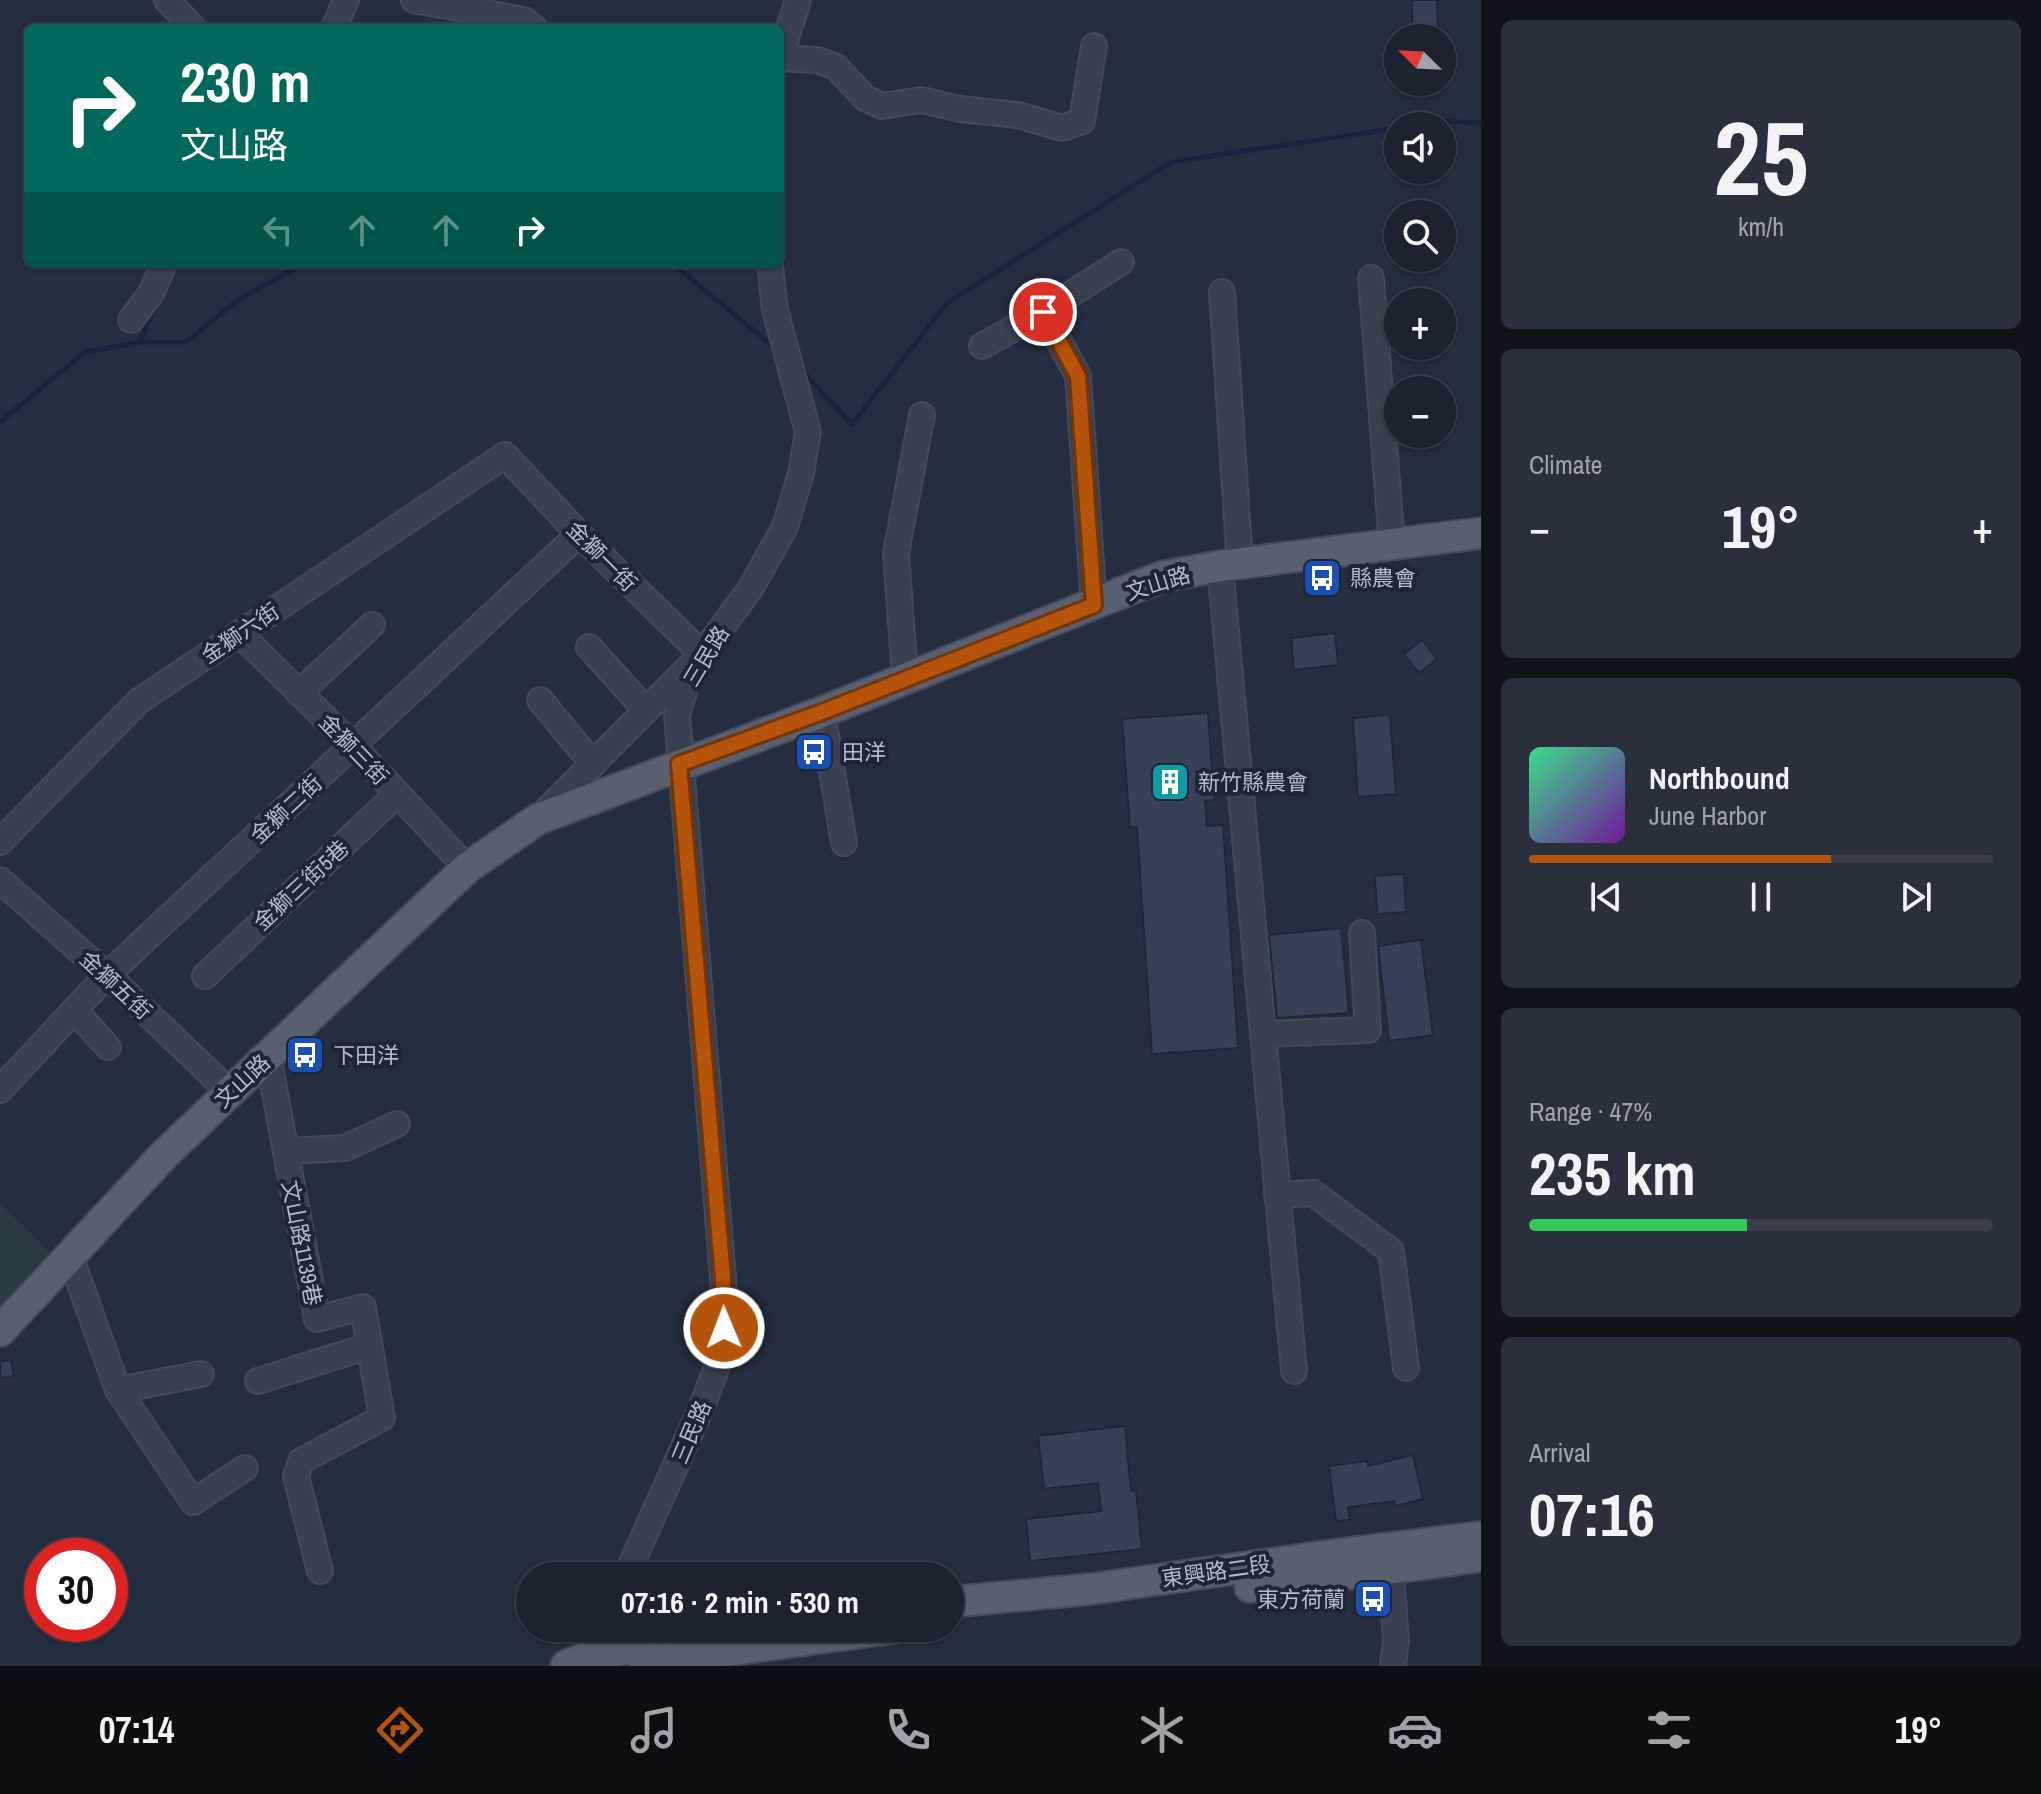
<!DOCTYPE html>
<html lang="en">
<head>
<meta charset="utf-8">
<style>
	:root { --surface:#1c222f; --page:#292f3b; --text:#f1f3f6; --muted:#a0a4aa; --line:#3a3f4b; --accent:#b45309 }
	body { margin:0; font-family:"Archivo Narrow","Noto Sans TC",sans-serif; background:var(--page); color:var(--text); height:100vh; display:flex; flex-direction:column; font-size:30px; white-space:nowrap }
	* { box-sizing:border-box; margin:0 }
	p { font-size:26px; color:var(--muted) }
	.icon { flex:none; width:44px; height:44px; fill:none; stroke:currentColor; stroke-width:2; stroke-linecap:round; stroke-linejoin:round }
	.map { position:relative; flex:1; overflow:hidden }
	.sheet { display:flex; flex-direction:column; gap:20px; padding:20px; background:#0f131a; width:560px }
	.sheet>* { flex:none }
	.banner { position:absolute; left:24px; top:24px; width:760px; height:244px; border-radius:12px; box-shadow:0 2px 6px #0004,0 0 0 2px var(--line); background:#00695c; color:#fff; overflow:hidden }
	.needle { width:52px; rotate:294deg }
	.controls { position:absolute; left:1384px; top:24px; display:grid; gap:16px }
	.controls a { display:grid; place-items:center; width:72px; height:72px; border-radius:50%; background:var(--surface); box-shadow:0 2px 6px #0004,0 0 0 2px var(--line); font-size:40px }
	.speed { position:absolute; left:24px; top:1538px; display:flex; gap:16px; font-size:40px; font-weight:700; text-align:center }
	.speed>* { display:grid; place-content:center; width:104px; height:104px; border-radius:50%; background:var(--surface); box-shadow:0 2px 6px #0004,0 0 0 2px var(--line); line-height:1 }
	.speed .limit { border:12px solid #d22; background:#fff; color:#111 }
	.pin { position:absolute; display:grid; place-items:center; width:68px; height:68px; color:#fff; margin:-34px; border:4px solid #fff; border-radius:50%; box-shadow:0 2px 8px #0007 }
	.me { position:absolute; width:88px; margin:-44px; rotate:359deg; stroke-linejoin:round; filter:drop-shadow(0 0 6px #0008) }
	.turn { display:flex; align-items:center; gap:28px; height:168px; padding:0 24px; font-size:36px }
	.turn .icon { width:104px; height:104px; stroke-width:2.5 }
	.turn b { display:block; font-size:56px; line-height:68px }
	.lanes { display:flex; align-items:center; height:76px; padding:0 24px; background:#0003; justify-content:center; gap:40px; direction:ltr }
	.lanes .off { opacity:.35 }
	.big { font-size:60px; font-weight:700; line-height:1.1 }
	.sheet .widget { flex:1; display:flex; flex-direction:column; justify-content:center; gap:12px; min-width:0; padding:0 28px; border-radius:12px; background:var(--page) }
	.sheet .dial { align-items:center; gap:0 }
	.dial b { font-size:104px; line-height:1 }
	.song { display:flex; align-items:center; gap:24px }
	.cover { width:96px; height:96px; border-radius:12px; background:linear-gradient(135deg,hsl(150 70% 55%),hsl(280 70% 35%)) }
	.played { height:8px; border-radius:4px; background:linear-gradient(90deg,var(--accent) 65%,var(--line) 65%) }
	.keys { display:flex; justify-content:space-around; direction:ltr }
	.heat { display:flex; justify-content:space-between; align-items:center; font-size:44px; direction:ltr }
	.charge { height:12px; border-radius:6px; background:linear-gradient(90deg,#34c759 47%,var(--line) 0) }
	.trip { position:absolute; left:516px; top:1562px; width:448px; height:80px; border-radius:40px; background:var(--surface); box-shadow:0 2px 6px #0004,0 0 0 2px var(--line); font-weight:700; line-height:80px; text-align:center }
	.tabs { display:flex; height:128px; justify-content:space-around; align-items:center; background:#0b0e13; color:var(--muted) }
	.tabs .icon { width:56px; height:56px }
	.tabs .selected { color:var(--accent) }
	.tabs b { font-size:36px; color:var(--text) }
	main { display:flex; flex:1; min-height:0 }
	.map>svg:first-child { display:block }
	.green { fill:#273b40 }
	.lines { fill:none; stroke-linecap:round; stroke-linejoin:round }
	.stream { stroke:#18243d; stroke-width:5 }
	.building { fill:#374155; stroke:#202736; stroke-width:2 }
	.minor-casing { stroke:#434958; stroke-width:28 }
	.major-casing { stroke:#434958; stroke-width:34 }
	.minor { stroke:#39404f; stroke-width:24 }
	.major { stroke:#585f6f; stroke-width:30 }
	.route-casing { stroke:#753606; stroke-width:20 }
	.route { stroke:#b45309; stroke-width:14 }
	.labels { text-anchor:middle; stroke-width:8; stroke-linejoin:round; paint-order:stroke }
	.street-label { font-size:22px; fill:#b6bcca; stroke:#1e2534 }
	.poi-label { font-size:22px; fill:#b6bcca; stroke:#1e2534; text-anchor:start }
</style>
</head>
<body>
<main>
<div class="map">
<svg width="1481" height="1666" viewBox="0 0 1481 1666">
	<rect width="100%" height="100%" fill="#252e3f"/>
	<polygon class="green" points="0,1203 52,1254 0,1308"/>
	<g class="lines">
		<g class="stream">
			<polyline points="199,20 208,28"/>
			<polyline points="1412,126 1443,121 1481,123"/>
			<polyline points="673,264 770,344"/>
			<polyline points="140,342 186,342 237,301 302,264"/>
			<polyline points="806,375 852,424 947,303 1171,162 1398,128"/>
			<polyline points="0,422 85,352 140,342 155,305"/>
		</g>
	</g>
	<g class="building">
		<polygon points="1412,0 1437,0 1438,38 1413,38"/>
		<polygon points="1335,633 1338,665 1294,670 1291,638"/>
		<polygon points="1422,640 1437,659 1419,673 1404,654"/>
		<polygon points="1208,713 1214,800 1205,801 1207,826 1223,825 1238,1048 1152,1054 1137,827 1130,828 1122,719"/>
		<polygon points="1390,715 1396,794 1358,797 1353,718"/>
		<polygon points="1404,874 1406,912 1377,914 1375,876"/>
		<polygon points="1341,928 1349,1013 1277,1018 1269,935"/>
		<polygon points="1421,940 1433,1035 1389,1041 1378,946"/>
		<polygon points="11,1360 14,1376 0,1378 0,1362"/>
		<polygon points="1125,1426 1131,1491 1136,1490 1142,1549 1030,1561 1026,1519 1101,1511 1098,1483 1044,1489 1038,1436"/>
		<polygon points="1413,1455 1423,1499 1395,1506 1394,1501 1348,1507 1350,1520 1336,1521 1329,1466 1367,1461 1368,1466"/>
	</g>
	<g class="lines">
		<g class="minor-casing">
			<g id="minor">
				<polyline points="167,0 193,28"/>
				<polyline points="414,0 524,20 534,28"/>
				<polyline points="334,28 346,0"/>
				<polyline points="780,58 817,60 836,67 865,98 882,106 922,100 960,109 1018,115 1062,128 1082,121 1094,46"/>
				<polyline points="780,58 798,0"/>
				<polyline points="1371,278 1392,544"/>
				<polyline points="1222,292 1240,564"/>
				<polyline points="1043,312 1078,376 1094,605"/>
				<polyline points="131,320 151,293 164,264"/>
				<polyline points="982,346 1043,312 1121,262"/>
				<polyline points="1220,566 1294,1371"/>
				<polyline points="239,633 353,746 467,868"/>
				<polyline points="589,647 646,710"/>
				<polyline points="905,677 896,553 922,415"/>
				<polyline points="299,693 372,625"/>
				<polyline points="540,700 593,764"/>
				<polyline points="822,712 844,843"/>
				<polyline points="0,842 139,701 505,455 579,534 702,654 542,815"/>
				<polyline points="0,880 107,975 230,1092"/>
				<polyline points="205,976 397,794"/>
				<polyline points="74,1010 108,1047"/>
				<polyline points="1263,1034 1368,1030 1362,933"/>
				<polyline points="268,1056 317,1319 363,1307 382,1418 301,1461 296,1476 320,1571"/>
				<polyline points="0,1090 107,975 579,534"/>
				<polyline points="286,1151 345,1148 397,1124"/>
				<polyline points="1277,1195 1313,1193 1391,1251 1406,1368"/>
				<polyline points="70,1256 118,1390 193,1502 245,1468"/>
				<polyline points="258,1381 369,1346"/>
				<polyline points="118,1390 201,1374"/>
				<polyline points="1389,1550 1396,1640 1393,1666"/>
				<polyline points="626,1576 703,1404 717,1366 724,1328 723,1278 677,715 686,685 702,654 750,589 785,527 801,473 808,432 775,310 770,264"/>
				<polyline points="583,1666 601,1628"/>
			</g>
		</g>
		<g class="major-casing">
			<g id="major">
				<polyline points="0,1331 164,1155 230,1092 467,868 538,819 822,712 1161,577 1220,566 1481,533"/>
				<polyline points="1250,1587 1476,1557"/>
				<polyline points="950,1602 1091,1589 1340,1554 1481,1537"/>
				<polyline points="566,1666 587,1657 736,1628"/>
				<polyline points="644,1666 672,1658 894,1628"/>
			</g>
		</g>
		<use href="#minor" class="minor"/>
		<use href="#major" class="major"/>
	</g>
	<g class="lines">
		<g class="route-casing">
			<polyline id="route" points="724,1328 723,1278 679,764 822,712 1094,605 1078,376 1043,312"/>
		</g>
		<use href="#route" class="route"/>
	</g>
	<defs>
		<g id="bus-square" transform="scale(2)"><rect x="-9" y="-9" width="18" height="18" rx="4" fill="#1a4fb4" stroke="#1e2534"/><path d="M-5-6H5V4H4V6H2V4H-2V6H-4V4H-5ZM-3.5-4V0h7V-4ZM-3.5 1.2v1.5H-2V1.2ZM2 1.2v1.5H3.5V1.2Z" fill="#fff"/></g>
		<g id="building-square" transform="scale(2)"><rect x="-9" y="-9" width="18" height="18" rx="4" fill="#0f9aa8" stroke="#1e2534"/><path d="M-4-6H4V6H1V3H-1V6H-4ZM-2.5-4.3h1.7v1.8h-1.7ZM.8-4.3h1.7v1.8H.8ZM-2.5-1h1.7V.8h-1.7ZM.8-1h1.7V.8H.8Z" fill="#fff"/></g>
	</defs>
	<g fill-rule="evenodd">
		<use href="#bus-square" x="1322" y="578"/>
		<use href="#bus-square" x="814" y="752"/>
		<use href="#building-square" x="1170" y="782"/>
		<use href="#bus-square" x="305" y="1055"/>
		<use href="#bus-square" x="1373" y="1599"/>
	</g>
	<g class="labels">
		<g class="street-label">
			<text transform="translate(602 556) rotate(45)" y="8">金獅一街</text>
			<text transform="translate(1158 583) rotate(-17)" y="8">文山路</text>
			<text transform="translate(240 633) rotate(-34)" y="8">金獅六街</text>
			<text transform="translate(706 656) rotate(-59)" y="8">三民路</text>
			<text transform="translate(354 749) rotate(46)" y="8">金獅三街</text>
			<text transform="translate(286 809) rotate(-43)" y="8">金獅二街</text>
			<text transform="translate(301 885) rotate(-43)" y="8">金獅三街5巷</text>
			<text transform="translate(116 985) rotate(43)" y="8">金獅五街</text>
			<text transform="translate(242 1081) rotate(-43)" y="8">文山路</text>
			<text transform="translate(302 1243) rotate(79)" y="8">文山路1139巷</text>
			<text transform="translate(691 1432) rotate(-67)" y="8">三民路</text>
			<text transform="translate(1216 1571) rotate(-8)" y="8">東興路二段</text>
		</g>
		<g class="poi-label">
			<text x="1350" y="586">縣農會</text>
			<text x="842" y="760">田洋</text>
			<text x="1198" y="790">新竹縣農會</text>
			<text x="333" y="1063">下田洋</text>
			<text x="1345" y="1607" text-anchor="end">東方荷蘭</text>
		</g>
	</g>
</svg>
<div class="controls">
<a><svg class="needle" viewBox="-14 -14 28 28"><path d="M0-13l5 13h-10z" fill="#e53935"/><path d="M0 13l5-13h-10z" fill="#a0a4aa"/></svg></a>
<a><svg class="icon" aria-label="sound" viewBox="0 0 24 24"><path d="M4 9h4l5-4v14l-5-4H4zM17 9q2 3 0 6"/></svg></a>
<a><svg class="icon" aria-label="search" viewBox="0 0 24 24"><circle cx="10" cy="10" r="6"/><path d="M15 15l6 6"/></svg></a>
<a>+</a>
<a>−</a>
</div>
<div class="speed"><div class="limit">30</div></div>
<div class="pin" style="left:1043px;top:312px;background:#d93025"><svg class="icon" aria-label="arrive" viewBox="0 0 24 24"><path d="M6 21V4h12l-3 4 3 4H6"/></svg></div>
<svg class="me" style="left:724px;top:1328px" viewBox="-20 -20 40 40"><circle r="17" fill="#b45309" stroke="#fff" stroke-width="3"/><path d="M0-11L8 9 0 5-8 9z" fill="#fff"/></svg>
<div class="trip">07:16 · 2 min · 530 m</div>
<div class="banner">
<div class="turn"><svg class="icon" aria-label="right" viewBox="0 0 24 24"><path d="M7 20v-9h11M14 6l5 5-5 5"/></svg><div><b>230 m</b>文山路</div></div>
<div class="lanes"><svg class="icon off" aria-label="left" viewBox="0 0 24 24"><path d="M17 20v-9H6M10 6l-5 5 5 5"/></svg><svg class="icon off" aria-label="ahead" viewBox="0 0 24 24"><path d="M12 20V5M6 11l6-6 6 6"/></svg><svg class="icon off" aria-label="ahead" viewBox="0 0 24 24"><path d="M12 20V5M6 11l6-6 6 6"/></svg><svg class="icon" aria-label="right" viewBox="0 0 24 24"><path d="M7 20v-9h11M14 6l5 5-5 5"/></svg></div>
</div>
</div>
<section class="sheet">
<div class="widget dial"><b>25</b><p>km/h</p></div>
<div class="widget"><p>Climate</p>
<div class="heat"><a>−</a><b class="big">19°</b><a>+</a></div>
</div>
<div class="widget">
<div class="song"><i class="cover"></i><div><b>Northbound</b><p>June Harbor</p></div></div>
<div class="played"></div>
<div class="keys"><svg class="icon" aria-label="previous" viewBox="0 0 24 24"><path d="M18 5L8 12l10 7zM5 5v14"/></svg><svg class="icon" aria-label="pause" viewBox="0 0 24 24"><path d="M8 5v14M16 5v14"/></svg><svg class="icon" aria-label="next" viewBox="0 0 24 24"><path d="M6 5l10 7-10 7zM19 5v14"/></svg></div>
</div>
<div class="widget"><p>Range · 47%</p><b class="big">235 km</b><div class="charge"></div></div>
<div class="widget"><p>Arrival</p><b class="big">07:16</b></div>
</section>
</main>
<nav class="tabs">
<b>07:14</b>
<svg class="icon selected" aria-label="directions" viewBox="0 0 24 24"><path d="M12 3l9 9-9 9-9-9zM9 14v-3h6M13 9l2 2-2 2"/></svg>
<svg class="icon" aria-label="music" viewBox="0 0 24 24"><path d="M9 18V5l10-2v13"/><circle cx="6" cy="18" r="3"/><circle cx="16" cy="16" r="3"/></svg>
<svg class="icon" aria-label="phone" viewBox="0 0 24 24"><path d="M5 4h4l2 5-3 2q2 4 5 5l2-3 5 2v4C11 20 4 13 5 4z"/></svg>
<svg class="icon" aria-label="climate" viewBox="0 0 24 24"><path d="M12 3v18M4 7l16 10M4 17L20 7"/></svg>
<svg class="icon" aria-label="car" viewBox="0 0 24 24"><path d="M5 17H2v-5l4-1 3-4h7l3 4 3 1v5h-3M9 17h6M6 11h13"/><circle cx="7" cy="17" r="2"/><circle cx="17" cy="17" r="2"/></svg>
<svg class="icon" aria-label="filters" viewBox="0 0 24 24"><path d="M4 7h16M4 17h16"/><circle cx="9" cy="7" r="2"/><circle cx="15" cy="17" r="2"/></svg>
<b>19°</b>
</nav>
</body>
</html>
